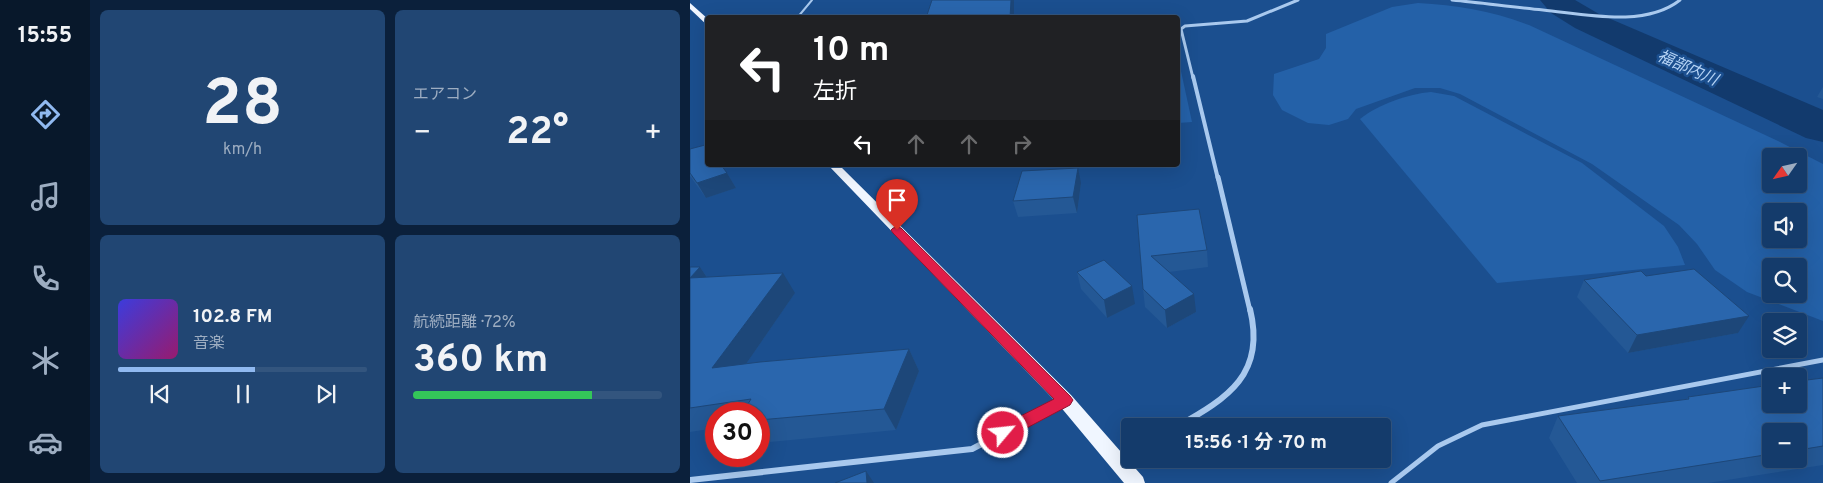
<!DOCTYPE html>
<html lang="ja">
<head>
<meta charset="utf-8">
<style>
	:root { --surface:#143b6b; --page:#214673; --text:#f1f3f6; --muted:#9dadc1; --line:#33557e; --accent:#90b9f0 }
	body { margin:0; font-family:Overpass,"Noto Sans JP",sans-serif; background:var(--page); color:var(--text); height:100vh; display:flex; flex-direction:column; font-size:19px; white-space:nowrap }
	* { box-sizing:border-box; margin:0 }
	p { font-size:16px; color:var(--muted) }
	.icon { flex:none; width:28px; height:28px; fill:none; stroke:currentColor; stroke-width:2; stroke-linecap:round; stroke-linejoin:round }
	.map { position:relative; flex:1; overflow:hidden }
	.drawer { display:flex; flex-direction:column; gap:10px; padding:10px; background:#0b203b; width:600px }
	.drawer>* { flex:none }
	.banner { position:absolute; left:15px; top:15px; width:475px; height:152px; border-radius:5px; box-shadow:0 5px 20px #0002,0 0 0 1px var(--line); background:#202124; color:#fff; overflow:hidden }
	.needle { width:32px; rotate:236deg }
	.fabs { position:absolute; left:1072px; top:148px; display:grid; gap:10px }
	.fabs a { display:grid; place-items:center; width:45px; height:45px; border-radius:5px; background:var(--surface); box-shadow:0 5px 20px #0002,0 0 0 1px var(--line); font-size:25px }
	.speed { position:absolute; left:15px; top:402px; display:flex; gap:10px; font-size:25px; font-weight:700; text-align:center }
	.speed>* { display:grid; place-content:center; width:65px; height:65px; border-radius:50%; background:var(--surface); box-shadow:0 5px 20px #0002,0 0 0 1px var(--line); line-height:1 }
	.speed .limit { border:8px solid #d22; background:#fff; color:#111 }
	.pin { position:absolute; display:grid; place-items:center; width:42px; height:42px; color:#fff; margin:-51px -21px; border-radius:50% 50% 50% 0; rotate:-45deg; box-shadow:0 0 5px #0007 }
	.pin .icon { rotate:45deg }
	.me { position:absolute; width:55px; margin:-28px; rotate:62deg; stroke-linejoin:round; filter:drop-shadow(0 0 4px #0008) }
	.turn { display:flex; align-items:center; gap:18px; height:105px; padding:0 25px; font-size:22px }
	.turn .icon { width:65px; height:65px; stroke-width:2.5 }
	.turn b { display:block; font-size:35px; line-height:42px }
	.lanes { display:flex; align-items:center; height:48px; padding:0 25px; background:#0003; justify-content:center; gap:25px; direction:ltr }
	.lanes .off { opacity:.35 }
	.big { font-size:38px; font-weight:700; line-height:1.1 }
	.drawer .widget { flex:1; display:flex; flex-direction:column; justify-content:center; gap:8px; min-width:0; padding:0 18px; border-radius:8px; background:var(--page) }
	.drawer .dial { align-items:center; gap:0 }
	.dial b { font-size:65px; line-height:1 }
	.song { display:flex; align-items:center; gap:15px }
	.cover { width:60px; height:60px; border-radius:8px; background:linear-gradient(135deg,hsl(240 70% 55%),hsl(320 70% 35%)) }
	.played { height:5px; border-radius:2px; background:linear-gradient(90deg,var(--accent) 55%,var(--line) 55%) }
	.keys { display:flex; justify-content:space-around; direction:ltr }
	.heat { display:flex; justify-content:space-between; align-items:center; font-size:28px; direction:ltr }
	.charge { height:8px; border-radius:4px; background:linear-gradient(90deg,#34c759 72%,var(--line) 0) }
	.drawer .tiles { flex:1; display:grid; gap:10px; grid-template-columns:repeat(2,1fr) }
	.trip { position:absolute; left:431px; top:418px; width:270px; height:50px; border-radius:5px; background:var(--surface); box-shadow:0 5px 20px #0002,0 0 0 1px var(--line); font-weight:700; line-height:50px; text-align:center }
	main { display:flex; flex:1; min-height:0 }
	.tabs { display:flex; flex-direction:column; width:90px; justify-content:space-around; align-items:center; background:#08182b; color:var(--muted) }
	.tabs .icon { width:35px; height:35px }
	.tabs .current { color:var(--accent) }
	.tabs b { font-size:22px; color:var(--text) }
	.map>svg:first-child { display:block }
	.green { fill:#2461a8; fill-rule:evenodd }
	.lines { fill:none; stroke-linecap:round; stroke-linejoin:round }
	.river { fill:#123a6d; fill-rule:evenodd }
	.service-far1 { stroke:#a9c9ee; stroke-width:2 }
	.service { stroke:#a9c9ee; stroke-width:5 }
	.minor-far3 { stroke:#a9c9ee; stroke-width:3 }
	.minor-far2 { stroke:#a9c9ee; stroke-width:4 }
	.minor-far1 { stroke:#a9c9ee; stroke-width:5 }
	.minor { stroke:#a9c9ee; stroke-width:6 }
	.primary { fill:#f0f6ff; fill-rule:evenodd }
	.wall { fill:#245895; fill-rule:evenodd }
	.shaded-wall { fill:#1d4779 }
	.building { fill:#2a66ad; stroke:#1d4779 }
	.route { fill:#e11d48; stroke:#92132f }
	.labels { text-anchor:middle; stroke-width:5; stroke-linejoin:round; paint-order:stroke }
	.far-water-label { font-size:16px; font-style:italic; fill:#b5d3f5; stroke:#1b4f8f }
</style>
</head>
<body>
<main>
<nav class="tabs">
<b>15:55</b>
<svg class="icon current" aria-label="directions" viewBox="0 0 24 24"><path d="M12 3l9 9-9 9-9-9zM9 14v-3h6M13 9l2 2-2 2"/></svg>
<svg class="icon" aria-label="music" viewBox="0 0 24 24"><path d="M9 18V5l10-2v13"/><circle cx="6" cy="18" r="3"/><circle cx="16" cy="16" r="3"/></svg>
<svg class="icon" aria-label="phone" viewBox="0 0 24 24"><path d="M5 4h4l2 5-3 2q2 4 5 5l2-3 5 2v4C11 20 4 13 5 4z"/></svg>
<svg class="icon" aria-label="climate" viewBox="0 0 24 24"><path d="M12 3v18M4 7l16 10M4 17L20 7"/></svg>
<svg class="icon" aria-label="car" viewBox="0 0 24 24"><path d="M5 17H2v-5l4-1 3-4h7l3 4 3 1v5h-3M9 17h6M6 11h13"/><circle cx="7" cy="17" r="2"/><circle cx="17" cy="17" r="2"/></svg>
</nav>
<section class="drawer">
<div class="tiles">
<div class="widget dial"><b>28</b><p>km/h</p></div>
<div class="widget"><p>エアコン</p>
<div class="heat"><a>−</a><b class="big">22°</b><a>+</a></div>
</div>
<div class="widget">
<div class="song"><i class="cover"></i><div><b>102.8 FM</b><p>音楽</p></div></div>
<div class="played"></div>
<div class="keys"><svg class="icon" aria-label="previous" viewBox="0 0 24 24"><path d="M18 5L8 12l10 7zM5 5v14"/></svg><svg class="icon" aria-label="pause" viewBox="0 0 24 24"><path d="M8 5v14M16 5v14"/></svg><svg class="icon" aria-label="next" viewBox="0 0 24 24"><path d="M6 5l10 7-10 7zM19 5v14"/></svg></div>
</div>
<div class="widget"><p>航続距離 · 72%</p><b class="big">360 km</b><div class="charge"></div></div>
</div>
</section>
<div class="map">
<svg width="1133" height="483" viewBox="0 0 1133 483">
	<rect width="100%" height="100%" fill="#1b4f8f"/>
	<g class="green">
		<path d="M 728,3 C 767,5 802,11 839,25 L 1088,141 L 1133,164 L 1133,321 L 1057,292 L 1025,270 L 1007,244 L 989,225 L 902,164 L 770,94 L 750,88 L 725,88 L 666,109 L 658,119 L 639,125 L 618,123 L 592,110 L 583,95 L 584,74 L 629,59 L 636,48 L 636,34 L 702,7 ZM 1081,156 L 1109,156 L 1109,184 L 1081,184 ZM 1081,211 L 1109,211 L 1109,239 L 1081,239 ZM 1081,266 L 1109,266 L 1109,294 L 1081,294 Z"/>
		<polygon points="488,62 489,62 502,122 488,123"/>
		<path d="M 741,92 L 764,96 L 892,163 L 974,226 L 988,247 L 995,265 L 807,283 L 670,119 C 689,104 718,94 741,92 Z"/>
	</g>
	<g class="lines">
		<polygon class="river" points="850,0 885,0 909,14 1133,110 1133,142 1116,138 885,28 861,13"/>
		<polyline class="service-far1" points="107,18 122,0"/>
		<polyline class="service" points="701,483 748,446 792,425 1133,360"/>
		<g class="minor-far3">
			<path d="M 762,0 C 792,3 823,7 853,10 C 894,14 955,28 990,0"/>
			<polyline points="503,78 491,29 495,26 557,21 608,0"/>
		</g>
		<polyline class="minor-far2" points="503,76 528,179"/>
		<polyline class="minor-far1" points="528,177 560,311"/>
		<g class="minor">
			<path d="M 488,426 C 538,398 576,374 560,309"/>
			<polyline points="430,461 440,455"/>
			<polyline points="0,480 282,449 372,402"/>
		</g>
		<g class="primary">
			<polygon points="0,3 18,19 18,26 0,9"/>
			<polygon points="138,165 149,165 381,395 453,477 455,483 434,483 369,405"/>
		</g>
	</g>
	<g class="wall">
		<polygon points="1133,87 1133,99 1127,97"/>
		<polygon points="0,149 37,173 46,188 16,198 0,176"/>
		<polygon points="391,183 387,213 328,217 323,201"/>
		<polygon points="447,215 517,250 518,267 479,272 506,312 477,328 455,307 453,289"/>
		<polygon points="0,267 10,267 17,277 105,293 56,364 219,349 229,371 206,430 69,443 69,414 26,414 26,428 0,432"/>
		<polygon points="387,272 445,304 417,318 391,289"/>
		<polygon points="956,276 1048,333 938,353 887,297 894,280"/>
		<path d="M 1133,378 L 1133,465 L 1018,483 L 887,483 L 859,438 L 868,416 L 997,399 L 998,397 ZM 1081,431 L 1109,431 L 1109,459 L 1081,459 Z"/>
	</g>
	<g class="shaded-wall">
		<polygon points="321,0 324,0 324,18 320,18"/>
		<polygon points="388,168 391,183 387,213 383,197"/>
		<polygon points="37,173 46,188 16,198 7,183"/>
		<polygon points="10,267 24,288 0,278"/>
		<polygon points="93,273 105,293 38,390 22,368"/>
		<polygon points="442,286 445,304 417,318 414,300"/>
		<polygon points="504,294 506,312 477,328 475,310"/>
		<polygon points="1059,316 1048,333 938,353 947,335"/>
		<polygon points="219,349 229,371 206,430 194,409"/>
		<polygon points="176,471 184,483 177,483"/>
	</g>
	<g class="building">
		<polygon points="242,0 321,0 320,18 236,18"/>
		<polygon points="15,145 18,148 18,165 31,165 37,173 7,183 0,173 0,149"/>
		<polygon points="388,168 383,197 323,201 332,171"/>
		<polygon points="509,209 517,250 461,256 504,294 475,310 453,289 447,215"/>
		<polygon points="414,260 442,286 414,300 387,272"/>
		<polygon points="0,267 10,267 0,278"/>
		<polygon points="1004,269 1059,316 947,335 894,280 951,271 956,276"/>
		<polygon points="93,273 22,368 70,362 219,349 194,409 69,420 69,414 52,414 61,399 0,408 0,278"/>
		<polygon points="1133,378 1133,446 1109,450 1109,431 1081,431 1081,454 910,481 868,416 999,399 998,397 1081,385 1081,404 1109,404 1109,381"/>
		<polygon points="176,471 177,483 145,483"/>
	</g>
	<polygon class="route" points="207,227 211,228 380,396 383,400 380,405 318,438 313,439 307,438 305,433 307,428 364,399 203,233 201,230 203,228"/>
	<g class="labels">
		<g class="far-water-label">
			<text transform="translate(998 67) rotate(24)" y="6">福部内川</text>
		</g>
	</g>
</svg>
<div class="fabs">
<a><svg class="needle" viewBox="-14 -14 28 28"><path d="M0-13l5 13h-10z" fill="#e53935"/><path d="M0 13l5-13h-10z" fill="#9dadc1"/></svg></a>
<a><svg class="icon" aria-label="sound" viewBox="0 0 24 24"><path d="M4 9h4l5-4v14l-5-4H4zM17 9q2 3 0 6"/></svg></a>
<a><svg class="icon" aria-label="search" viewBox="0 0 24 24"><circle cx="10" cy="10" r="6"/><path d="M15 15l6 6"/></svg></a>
<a><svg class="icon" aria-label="layers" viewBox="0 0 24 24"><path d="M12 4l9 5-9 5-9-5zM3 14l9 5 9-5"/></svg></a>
<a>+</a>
<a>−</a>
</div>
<div class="speed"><div class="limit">30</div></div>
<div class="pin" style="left:207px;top:230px;background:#d93025"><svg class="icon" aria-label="arrive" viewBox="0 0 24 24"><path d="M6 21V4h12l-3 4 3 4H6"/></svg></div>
<svg class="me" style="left:313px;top:433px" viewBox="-20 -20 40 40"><circle r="17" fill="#e11d48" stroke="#fff" stroke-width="3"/><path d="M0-11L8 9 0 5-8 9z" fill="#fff"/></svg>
<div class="trip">15:56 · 1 分 · 70 m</div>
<div class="banner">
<div class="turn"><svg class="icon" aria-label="left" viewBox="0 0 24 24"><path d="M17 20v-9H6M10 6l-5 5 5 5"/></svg><div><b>10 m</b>左折</div></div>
<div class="lanes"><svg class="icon" aria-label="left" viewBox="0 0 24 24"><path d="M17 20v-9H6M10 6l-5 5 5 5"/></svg><svg class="icon off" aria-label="ahead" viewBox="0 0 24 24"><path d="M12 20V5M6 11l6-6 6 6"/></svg><svg class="icon off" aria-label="ahead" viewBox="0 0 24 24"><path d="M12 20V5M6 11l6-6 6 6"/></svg><svg class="icon off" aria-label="right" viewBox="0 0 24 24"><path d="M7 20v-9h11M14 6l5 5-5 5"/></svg></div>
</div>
</div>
</main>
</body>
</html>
